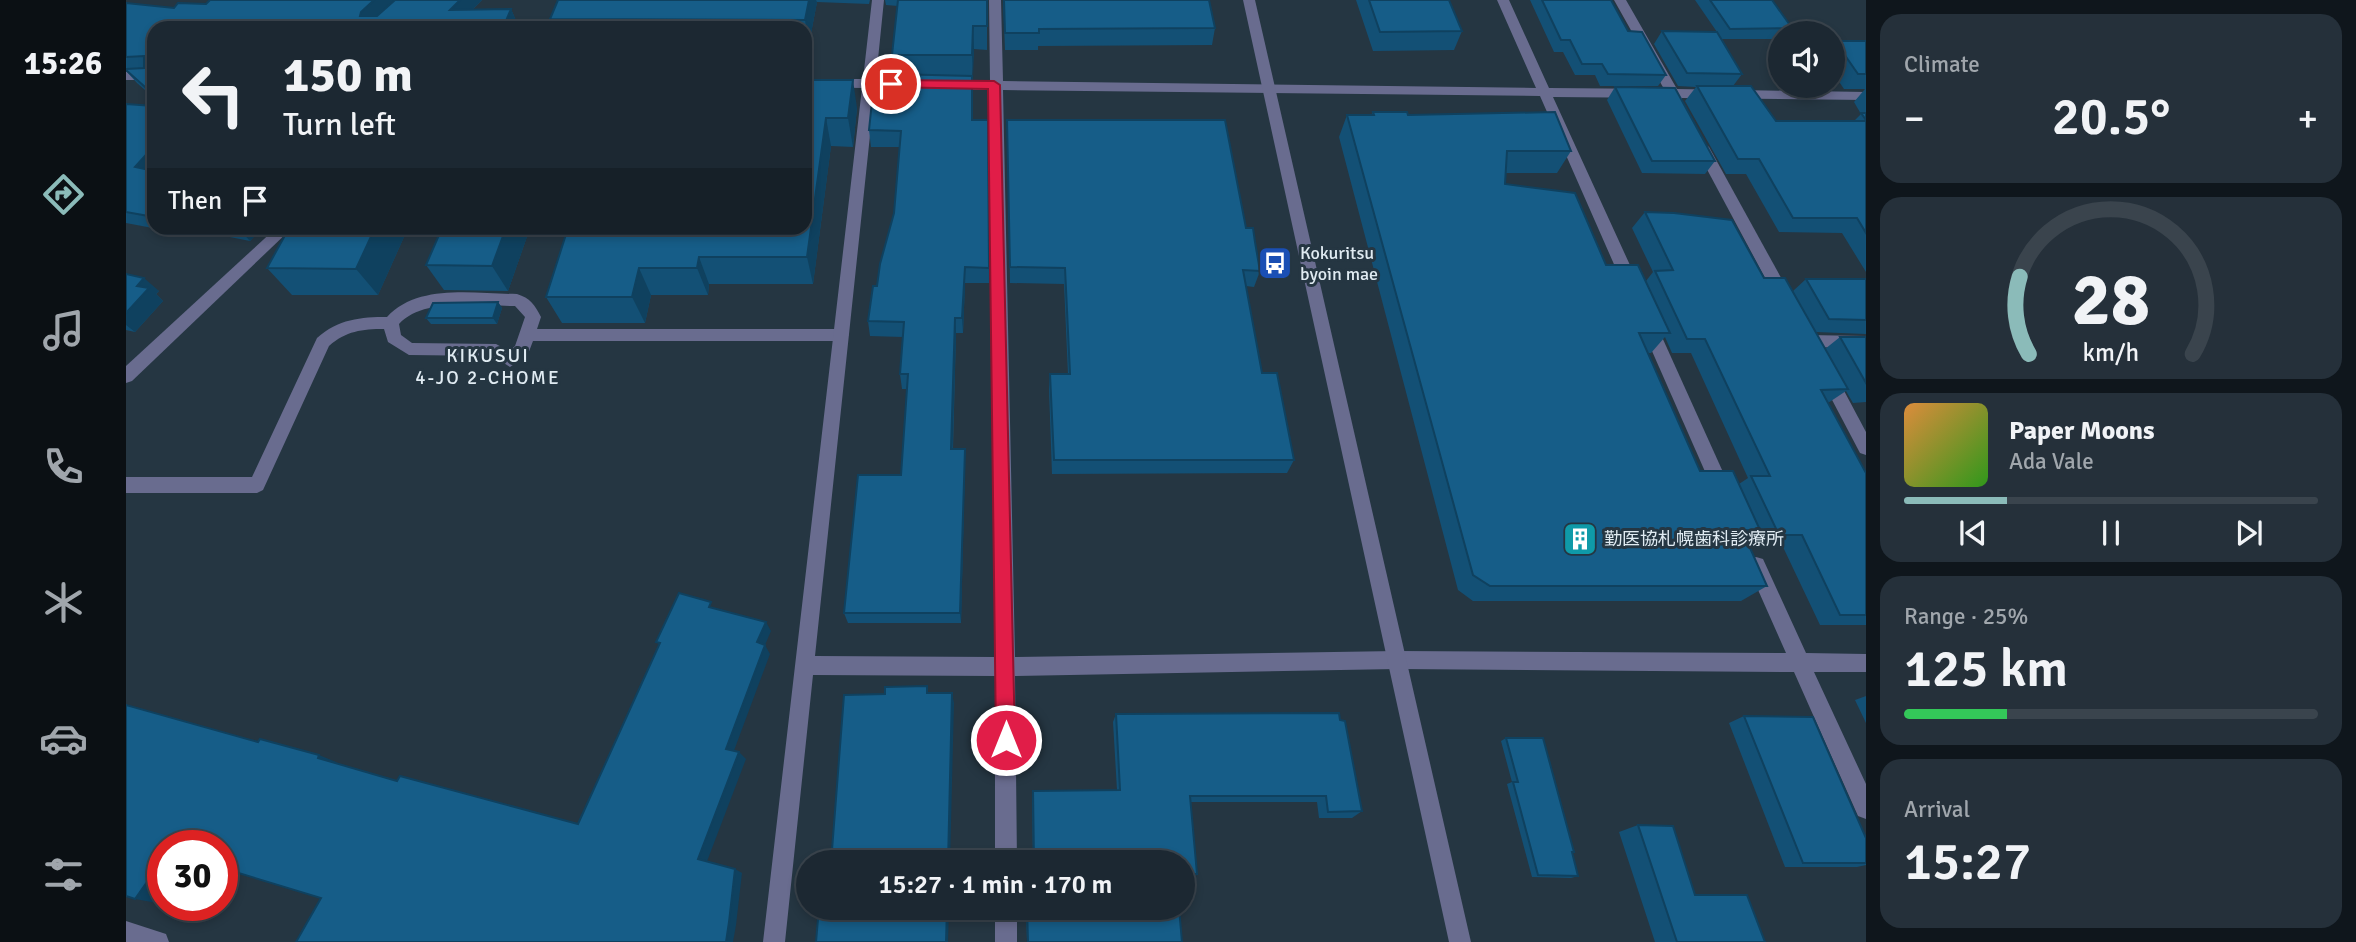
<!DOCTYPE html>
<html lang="en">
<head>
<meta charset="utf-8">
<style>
	:root { --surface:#1c2832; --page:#25303a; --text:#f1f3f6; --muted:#a0a6ac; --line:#3a444d; --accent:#8bbbb9 }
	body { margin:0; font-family:Signika,"Noto Sans JP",sans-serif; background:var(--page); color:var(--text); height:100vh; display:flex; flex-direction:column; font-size:26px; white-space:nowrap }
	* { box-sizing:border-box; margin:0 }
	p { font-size:23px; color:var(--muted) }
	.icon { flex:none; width:38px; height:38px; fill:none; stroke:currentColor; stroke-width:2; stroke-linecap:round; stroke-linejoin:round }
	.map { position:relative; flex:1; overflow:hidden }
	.details { display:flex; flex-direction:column; gap:14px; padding:14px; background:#0f161c; width:490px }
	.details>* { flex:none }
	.banner { position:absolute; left:21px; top:21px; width:665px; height:214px; border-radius:21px; box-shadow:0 4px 10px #0003,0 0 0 2px var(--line); background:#1c2832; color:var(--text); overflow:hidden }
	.tools { position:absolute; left:1642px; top:21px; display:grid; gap:14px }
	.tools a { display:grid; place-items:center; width:77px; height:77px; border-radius:50%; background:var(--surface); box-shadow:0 4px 10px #0003,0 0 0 2px var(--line); font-size:35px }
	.speed { position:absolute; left:21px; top:830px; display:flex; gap:14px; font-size:35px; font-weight:700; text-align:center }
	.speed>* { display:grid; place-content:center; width:91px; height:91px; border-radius:50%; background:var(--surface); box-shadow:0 4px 10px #0003,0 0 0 2px var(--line); line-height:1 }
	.speed .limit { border:10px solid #d22; background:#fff; color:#111 }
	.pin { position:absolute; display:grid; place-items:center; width:60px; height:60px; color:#fff; margin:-30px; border:4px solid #fff; border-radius:50%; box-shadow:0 2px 7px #0007 }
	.me { position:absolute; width:77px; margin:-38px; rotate:0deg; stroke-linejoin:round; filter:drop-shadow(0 0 5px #0008) }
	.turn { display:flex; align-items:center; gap:24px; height:147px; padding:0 21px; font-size:32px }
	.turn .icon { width:91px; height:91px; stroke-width:2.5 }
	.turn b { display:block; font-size:49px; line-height:60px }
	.then { display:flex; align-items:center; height:66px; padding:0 21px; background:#0003; gap:14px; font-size:26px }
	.big { font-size:52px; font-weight:600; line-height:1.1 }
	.details .widget { flex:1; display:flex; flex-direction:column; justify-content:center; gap:10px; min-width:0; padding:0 24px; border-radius:21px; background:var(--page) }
	.details .dial { align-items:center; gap:0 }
	.dial svg { height:182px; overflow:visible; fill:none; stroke:var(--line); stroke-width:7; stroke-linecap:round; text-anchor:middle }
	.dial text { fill:var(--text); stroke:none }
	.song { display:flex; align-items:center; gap:21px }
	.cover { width:84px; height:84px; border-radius:10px; background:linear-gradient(135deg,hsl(30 70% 55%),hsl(110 70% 35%)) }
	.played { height:7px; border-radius:4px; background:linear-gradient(90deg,var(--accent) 25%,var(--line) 25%) }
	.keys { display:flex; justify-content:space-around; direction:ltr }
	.heat { display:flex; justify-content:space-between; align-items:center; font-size:38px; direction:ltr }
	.charge { height:10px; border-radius:5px; background:linear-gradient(90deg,#34c759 25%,var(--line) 0) }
	.trip { position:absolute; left:670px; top:850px; width:399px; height:70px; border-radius:35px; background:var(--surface); box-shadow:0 4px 10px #0003,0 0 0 2px var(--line); font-weight:600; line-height:70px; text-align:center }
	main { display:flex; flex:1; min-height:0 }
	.tabs { display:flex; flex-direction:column; width:126px; justify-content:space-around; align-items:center; background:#0b1014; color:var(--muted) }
	.tabs .icon { width:49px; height:49px }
	.tabs .on { color:var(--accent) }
	.tabs b { font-size:32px; color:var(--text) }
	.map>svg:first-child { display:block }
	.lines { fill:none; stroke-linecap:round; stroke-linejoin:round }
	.service { fill:#696c8f; fill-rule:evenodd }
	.minor { fill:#696c8f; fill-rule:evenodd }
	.tertiary { fill:#696c8f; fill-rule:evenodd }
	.wall { fill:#135075; fill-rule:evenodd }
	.shaded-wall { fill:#0f415f }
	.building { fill:#165d88; stroke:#0f415f; stroke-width:2 }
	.route { fill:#e11d48; stroke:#92132f; stroke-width:2 }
	.labels { text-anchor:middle; stroke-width:6; stroke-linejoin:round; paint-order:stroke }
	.poi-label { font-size:18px; fill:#e0ebf2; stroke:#253642; text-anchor:start }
	.neighbourhood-label { font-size:19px; letter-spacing:2px; fill:#e0ebf2; stroke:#253642 }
</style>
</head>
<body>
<main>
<nav class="tabs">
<b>15:26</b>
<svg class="icon on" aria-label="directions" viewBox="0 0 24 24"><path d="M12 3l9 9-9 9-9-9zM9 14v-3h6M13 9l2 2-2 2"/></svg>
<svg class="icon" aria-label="music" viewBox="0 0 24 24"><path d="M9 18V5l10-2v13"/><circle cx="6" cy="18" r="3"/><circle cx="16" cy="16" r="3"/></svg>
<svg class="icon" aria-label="phone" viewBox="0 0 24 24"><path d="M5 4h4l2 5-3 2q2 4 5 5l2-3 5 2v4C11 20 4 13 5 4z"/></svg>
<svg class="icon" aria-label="climate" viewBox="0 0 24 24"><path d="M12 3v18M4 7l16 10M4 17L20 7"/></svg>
<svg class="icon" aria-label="car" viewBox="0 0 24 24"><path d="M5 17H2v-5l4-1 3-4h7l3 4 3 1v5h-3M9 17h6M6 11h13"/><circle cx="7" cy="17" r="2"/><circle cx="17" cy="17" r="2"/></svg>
<svg class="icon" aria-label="filters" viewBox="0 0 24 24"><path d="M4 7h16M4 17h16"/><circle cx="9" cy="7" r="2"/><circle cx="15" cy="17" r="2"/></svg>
</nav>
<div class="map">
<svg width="1740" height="942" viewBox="0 0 1740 942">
	<rect width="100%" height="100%" fill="#253642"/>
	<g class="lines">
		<path class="service" d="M 391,294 C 404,298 409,305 415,317 L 411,329 L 715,329 L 723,335 L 715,341 L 407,341 L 402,354 L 384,367 L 367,356 L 283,355 L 262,342 L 258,329 C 236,329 220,331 203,346 L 137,490 L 131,493 L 0,493 L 0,477 L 126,477 L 191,338 C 212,319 235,317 261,317 C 292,283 349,294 391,294 ZM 389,306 L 399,317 L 389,346 L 383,351 L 370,344 L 286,343 L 275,335 L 273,324 C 298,297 354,306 389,306 Z"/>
		<g class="minor">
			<polygon points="746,0 758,0 750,79 788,80 795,84 788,88 749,88 689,656 869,657 864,90 823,89 816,85 823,81 864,81 863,0 875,0 877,81 1410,88 1371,0 1383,0 1423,88 1538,89 1488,0 1500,0 1551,89 1740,92 1740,100 1556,98 1556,104 1546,104 1543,98 1427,97 1514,287 1506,293 1498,287 1414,96 877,90 889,657 1271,651 1660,653 1621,565 1623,559 1630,557 1637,559 1680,653 1740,654 1740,672 1688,672 1740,784 1740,819 1732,816 1668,672 1271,669 889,676 891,863 869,863 869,676 687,675 659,942 637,942 736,88 679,87 679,79 737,79"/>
			<rect x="0" y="72" width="28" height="8"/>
			<polygon points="1576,142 1583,147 1664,294 1666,298 1664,302 1652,302 1569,147"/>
			<polygon points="150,228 166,228 6,381 0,383 0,366"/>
			<polygon points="1523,320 1531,326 1606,492 1603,497 1597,500 1591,497 1588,492 1515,326"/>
			<polygon points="1681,335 1740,336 1740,348 1681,347 1673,341"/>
			<polygon points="1702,370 1708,372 1740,432 1740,455 1734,453 1694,377 1696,372"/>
			<rect x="869" y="908" width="22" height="34"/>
			<polygon points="0,921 40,934 43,942 0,942"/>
		</g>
		<polygon class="tertiary" points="1117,0 1129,0 1345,942 1323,942"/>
	</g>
	<g class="wall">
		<polygon points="356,0 346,10 385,9 391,23 28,28 28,98 11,83 0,71 0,3 48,8 80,4"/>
		<polygon points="432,0 744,0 743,4 691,2 683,44 679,44 679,28 428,28 424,19"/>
		<polygon points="759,0 861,0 861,50 848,49 846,78 846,120 862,120 863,283 839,283 837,333 830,333 827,449 839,449 839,462 835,623 722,623 718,613 775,475 781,389 776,389 774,374 777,337 744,336 742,321 768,213 774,147 745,147 743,130 764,92 768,74 766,55 772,6 760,5"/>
		<polygon points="877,0 1083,0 1089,28 1086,45 912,46 912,50 879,50"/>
		<polygon points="1230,0 1323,0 1336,31 1328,50 1247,51"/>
		<polygon points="1404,0 1485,0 1502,31 1540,75 1532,86 1474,86 1469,75 1449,75 1437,52 1428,52"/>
		<polygon points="1569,0 1646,0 1666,28 1661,33 1654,33 1654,39 1596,39 1616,74 1607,86 1650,121 1728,121 1735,114 1728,102 1739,89 1718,89 1706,71 1706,45 1709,41 1740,41 1740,272 1716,233 1653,232 1620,174 1600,174 1559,101 1570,87 1552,86 1528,44 1536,31 1591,32"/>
		<polygon points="679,80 731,108 727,147 705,146 687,284 583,284 582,295 525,295 519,323 436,323 420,297"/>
		<polygon points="1489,87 1589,161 1579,174 1516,173 1481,100"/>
		<polygon points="0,104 28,106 28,228 136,228 124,241 73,231 69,236 0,223"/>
		<path d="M 1247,112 L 1282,115 L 1445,151 L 1431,173 L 1380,173 L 1379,184 L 1480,265 L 1520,281 L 1527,272 L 1506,228 L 1519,212 L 1638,278 L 1667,291 L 1680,279 L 1740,279 L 1740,334 L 1690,332 L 1699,349 L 1714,337 L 1740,337 L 1740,402 L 1727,403 L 1720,391 L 1702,403 L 1740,473 L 1740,625 L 1694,625 L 1657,547 L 1635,547 L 1629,534 L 1620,540 L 1641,586 L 1615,601 L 1347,601 L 1332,590 L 1213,137 L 1221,115 L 1245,115 ZM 1539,337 L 1546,353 L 1565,353 L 1622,478 L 1613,484 L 1574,471 L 1522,353 L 1525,353 Z"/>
		<polygon points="881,120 1120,228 1134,271 1128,287 1120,286 1136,373 1168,460 1161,473 926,474 923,389 924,374 942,374 938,284 884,283"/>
		<polygon points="282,228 252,295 166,295 141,268"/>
		<polygon points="316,228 404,228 382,291 318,290 300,265"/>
		<polygon points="0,274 33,291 30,294 37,301 9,332 0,330"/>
		<polygon points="372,302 376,308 371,324 305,324 300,318"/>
		<polygon points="1740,696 1740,723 1729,700"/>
		<polygon points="990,714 1214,720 1236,811 1226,818 1193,818 1191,802 1064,802 1071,874 1065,879 1057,879 1057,863 907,863 906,798 907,791 991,790 987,722"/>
		<polygon points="1618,716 1740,838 1740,865 1731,867 1659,867 1603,723"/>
		<polygon points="1380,738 1448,852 1446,853 1452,876 1445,878 1406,877 1381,784 1386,782 1375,741"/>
		<polygon points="1512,825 1569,895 1639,942 1529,942 1493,832"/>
		<polygon points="900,908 1053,908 1056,942 901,942"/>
	</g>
	<g class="shaded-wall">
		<polygon points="248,0 271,0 243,26 234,16 235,12"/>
		<polygon points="334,0 356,0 331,24 324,10"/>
		<polygon points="683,0 690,0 691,2 683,44 679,20"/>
		<polygon points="385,9 391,23 390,28 377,28"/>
		<polygon points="847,26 848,49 847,78 846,55"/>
		<polygon points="727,80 731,108 727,147 722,118"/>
		<polygon points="700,118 705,146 687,284 681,257"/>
		<polygon points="28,146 28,174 9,167"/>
		<polygon points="61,228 69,228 73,231 69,236"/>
		<polygon points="112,228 136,228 124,241"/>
		<polygon points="249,228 282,228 252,295 230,269"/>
		<polygon points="380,228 404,228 382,291 366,266"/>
		<polygon points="573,257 583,284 582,295 571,268"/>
		<polygon points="839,267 839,283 837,333 836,318"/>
		<polygon points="513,268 525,295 519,323 506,297"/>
		<polygon points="18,278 33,291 30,294 37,301 9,332 0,325 0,313 11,286"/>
		<polygon points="372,302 376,308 371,324 367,318"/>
		<polygon points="829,318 830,333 826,462 825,449"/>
		<polygon points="839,449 839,462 835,623 834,613"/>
		<polygon points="640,622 645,631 639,645 644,654 606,756 600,749 631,642"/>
		<polygon points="826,693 828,703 824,863 822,863"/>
		<polygon points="613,752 620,759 580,864 572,859"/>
		<polygon points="193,755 210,762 208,765 192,758"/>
		<polygon points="37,859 37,894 31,903 9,899"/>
		<polygon points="609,869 616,873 610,925 607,942 600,942"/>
		<polygon points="821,908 823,908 822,942 820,942"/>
	</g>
	<g class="building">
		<polygon points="84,0 248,0 235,12 234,16 251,16 269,0 334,0 324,10 385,9 377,28 28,28 28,95 0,70 0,69 18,68 18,56 0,57 0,3 48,8 52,3 80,4"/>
		<polygon points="432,0 683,0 679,20 424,19"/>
		<polygon points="772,0 861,0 861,26 847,26 846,55 766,55"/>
		<polygon points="878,0 1083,0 1089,28 913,29 913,33 879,33"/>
		<polygon points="1243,0 1323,0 1336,31 1254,32"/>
		<polygon points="1416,0 1485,0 1502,31 1516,32 1540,75 1482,74 1476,64 1456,64 1444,40 1435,40"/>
		<polygon points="1584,0 1646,0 1666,28 1604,29"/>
		<polygon points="1536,31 1591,32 1616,74 1561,73"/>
		<polygon points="1709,41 1740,41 1740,74 1732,74"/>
		<polygon points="765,74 846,76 846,120 862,120 863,268 839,267 836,318 829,318 825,449 839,449 834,613 718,613 732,475 775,475 782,374 774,374 778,322 742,321 747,286 751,286 754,264 768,213 775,131 743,130 747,92 764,92"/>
		<polygon points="679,80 727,80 722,118 700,118 681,257 573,257 571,268 513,268 506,297 420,297 442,228 679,228"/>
		<polygon points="1571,86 1625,86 1650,121 1740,121 1740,233 1731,218 1667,218 1633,159 1612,159"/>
		<polygon points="1489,87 1549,88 1589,161 1526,161"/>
		<polygon points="0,104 28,106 28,146 9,167 28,171 28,217 0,212"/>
		<polygon points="1247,112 1281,112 1282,115 1429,112 1445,151 1381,151 1379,184 1449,193 1480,265 1512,265 1544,333 1513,333 1574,471 1607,471 1634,530 1616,530 1641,586 1364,586 1347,575 1221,115 1248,115"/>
		<polygon points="1735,113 1740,113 1740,120"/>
		<polygon points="881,120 1099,120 1120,228 1127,228 1129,242 1134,271 1117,270 1136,373 1151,373 1168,460 928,460 924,374 944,374 939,268 884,267"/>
		<polygon points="1519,212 1548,213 1606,220 1638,278 1659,278 1722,389 1695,390 1740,473 1740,615 1714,615 1676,535 1653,535 1625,476 1644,476 1579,339 1561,339 1529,271 1547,270"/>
		<polygon points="163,228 249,228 230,269 141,268"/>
		<polygon points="316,228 380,228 366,266 300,265"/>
		<polygon points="0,274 18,278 11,286 23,288 0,313"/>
		<polygon points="1680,279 1740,279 1740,320 1703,319"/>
		<polygon points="372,302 367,318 300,318 307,303"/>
		<polygon points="1714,337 1740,337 1740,383"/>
		<polygon points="553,593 585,602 583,607 640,622 631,642 639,645 600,749 613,752 572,859 609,869 603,922 600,942 170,942 195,898 96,868 96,845 37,845 37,859 9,899 0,896 0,705 132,742 134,739 193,755 192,758 271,781 274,776 452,824 534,643 530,642"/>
		<polygon points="801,686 801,693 826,693 822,863 705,863 718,695 759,694 759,687"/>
		<polygon points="1213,713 1214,720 1219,721 1236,811 1202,812 1200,796 1064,796 1071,874 1057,874 1057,863 908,863 907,791 994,790 990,714"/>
		<polygon points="1618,716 1687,717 1740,838 1740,863 1677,863"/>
		<polygon points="1380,738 1417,738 1448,852 1446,852 1452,876 1412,875 1387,782 1392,782"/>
		<polygon points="1512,825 1547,826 1569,895 1621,895 1639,942 1551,942"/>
		<polygon points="701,908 821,908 820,942 690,942 692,919 700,919"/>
		<polygon points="901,908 1053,908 1056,942 902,942"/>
	</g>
	<polygon class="route" points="765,80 868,81 874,85 889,740 886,747 880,749 873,747 870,740 862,89 760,87 759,84"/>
	<defs>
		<g id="bus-square" transform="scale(1.75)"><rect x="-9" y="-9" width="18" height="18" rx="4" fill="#1a4fb4" stroke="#253642"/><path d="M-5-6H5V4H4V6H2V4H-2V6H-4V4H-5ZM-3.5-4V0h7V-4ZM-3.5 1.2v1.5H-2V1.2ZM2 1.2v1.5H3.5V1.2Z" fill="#fff"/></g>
		<g id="building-square" transform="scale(1.75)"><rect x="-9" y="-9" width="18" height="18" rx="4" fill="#0f9aa8" stroke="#253642"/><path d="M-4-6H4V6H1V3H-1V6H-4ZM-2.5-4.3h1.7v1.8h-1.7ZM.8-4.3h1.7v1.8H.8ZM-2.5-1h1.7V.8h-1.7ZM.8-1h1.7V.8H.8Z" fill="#fff"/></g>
	</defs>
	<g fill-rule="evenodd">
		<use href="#bus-square" x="1149" y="263"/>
		<use href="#building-square" x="1454" y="539"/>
	</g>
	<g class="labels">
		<g class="poi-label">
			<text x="1174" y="259">Kokuritsu<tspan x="1174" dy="21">byoin mae</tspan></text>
			<text x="1478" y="545">勤医協札幌歯科診療所</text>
		</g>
		<g class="neighbourhood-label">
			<text x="362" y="362">KIKUSUI<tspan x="362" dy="22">4-JO 2-CHOME</tspan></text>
		</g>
	</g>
</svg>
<div class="tools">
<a><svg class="icon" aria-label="sound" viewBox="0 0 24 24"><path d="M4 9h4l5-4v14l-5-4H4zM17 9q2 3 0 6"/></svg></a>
</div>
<div class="speed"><div class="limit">30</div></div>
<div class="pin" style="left:765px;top:84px;background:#d93025"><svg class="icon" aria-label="arrive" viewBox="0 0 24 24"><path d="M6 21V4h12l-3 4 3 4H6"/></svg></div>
<svg class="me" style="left:880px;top:740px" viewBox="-20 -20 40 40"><circle r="17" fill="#e11d48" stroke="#fff" stroke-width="3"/><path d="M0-11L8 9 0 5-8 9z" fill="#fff"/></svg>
<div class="trip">15:27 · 1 min · 170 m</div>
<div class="banner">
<div class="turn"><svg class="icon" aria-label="left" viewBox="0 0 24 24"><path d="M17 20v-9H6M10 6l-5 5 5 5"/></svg><div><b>150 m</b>Turn left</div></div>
<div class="then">Then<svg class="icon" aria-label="arrive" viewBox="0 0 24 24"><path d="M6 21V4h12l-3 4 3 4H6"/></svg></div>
</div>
</div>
<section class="details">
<div class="widget"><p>Climate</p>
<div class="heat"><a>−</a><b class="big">20.5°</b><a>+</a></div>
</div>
<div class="widget dial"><svg viewBox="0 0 100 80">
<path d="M14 69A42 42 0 1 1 86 69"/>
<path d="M14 69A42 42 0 0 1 10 35" stroke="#8bbbb9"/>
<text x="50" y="56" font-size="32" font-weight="700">28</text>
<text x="50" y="72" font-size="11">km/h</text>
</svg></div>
<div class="widget">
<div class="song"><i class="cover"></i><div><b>Paper Moons</b><p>Ada Vale</p></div></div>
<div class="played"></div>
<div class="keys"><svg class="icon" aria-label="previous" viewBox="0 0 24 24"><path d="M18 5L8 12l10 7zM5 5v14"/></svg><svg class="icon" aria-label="pause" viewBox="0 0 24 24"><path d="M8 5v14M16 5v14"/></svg><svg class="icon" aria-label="next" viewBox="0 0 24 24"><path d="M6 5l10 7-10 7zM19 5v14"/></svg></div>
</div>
<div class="widget"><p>Range · 25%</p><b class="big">125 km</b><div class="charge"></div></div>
<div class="widget"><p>Arrival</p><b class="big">15:27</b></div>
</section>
</main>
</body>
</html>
